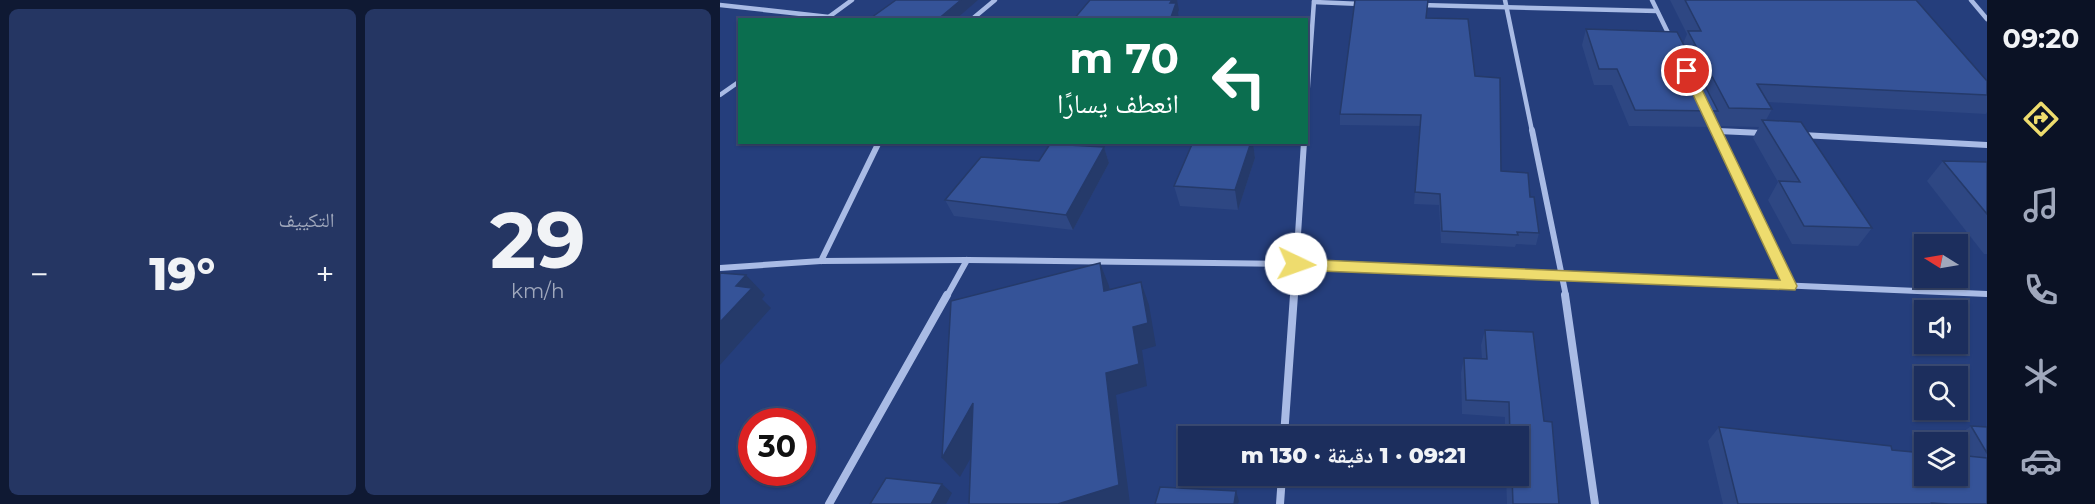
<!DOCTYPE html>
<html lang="ar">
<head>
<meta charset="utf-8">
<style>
	:root { --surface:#1c2e5d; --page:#253663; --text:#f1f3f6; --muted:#a0a8bc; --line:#3a4a72; --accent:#eedc6e }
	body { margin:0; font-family:Montserrat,"Noto Naskh Arabic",sans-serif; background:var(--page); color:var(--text); direction:rtl; height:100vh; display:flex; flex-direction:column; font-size:22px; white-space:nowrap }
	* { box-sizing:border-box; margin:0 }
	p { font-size:20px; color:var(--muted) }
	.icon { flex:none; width:33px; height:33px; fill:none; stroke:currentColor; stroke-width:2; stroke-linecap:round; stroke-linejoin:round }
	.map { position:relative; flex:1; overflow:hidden; direction:ltr }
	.details { display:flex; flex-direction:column; gap:9px; padding:9px; background:#0f1933; width:720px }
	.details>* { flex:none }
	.hud { position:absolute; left:18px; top:18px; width:570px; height:126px; border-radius:0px; box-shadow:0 2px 4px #0004,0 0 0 2px var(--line); direction:rtl; background:#0b6e4f; color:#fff; overflow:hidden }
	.needle { width:39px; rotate:281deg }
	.buttons { position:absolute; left:1194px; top:234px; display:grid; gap:12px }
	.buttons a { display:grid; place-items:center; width:54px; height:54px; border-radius:0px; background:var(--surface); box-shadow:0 2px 4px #0004,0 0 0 2px var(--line); font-size:30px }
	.speed { position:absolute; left:18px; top:408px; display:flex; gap:12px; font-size:30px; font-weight:700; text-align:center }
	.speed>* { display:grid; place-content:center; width:78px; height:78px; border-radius:50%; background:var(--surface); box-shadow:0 2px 4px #0004,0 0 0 2px var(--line); line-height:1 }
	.speed .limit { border:9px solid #d22; background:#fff; color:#111 }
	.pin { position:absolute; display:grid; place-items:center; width:51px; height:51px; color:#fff; margin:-26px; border:3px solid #fff; border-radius:50%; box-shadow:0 2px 6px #0007 }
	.me { position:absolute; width:66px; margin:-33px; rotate:93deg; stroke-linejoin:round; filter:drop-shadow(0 0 4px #0008) }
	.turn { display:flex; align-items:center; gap:21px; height:126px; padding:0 30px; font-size:27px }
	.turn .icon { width:78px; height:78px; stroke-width:2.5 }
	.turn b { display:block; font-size:42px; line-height:51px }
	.big { font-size:45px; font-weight:800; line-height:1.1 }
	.details .card { flex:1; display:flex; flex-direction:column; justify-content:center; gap:9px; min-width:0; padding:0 21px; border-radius:9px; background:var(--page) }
	.details .dial { align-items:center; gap:0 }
	.dial b { font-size:78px; line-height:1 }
	.heat { display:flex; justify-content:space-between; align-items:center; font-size:33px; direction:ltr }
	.details .tiles { flex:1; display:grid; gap:9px; grid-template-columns:repeat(2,1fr) }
	.trip { position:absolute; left:458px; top:426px; width:351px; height:60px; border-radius:0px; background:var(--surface); box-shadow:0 2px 4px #0004,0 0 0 2px var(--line); font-weight:800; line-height:60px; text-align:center; direction:rtl }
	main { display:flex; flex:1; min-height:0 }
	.menu { display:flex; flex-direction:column; width:108px; justify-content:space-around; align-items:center; background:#0b1225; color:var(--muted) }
	.menu .icon { width:42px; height:42px }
	.menu .current { color:var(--accent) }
	.menu b { font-size:27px; color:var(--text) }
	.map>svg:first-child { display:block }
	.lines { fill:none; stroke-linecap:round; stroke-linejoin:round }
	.minor-far2 { stroke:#a9bbe5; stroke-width:4.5 }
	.minor-far1 { stroke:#a9bbe5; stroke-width:6 }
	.minor { stroke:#a9bbe5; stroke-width:8 }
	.wall { fill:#2e4783 }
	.shaded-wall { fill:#253a6a }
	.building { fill:#355398; stroke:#253a6a; stroke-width:1.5 }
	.route { fill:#eedc6e; stroke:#9b8f48; stroke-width:1.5 }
</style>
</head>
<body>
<main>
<nav class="menu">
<b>09:20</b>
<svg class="icon current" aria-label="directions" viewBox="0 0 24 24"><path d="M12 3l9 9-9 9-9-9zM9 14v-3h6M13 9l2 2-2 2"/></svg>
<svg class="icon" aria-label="music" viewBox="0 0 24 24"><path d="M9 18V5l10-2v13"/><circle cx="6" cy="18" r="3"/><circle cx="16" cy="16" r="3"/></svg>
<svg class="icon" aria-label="phone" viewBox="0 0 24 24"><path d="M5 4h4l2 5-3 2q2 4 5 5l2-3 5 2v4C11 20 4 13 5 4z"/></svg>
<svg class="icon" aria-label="climate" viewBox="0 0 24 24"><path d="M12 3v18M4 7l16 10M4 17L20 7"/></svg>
<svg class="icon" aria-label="car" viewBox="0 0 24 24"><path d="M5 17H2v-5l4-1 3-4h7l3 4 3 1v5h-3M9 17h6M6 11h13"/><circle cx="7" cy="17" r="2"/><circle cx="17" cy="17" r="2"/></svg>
</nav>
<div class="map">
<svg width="1267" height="504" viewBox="0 0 1267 504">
	<rect width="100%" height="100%" fill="#253e7c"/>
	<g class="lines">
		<g class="minor-far2">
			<polyline points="785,0 812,131"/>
			<polyline points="932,0 950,37"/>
			<polyline points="1251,0 1267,19"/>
			<polyline points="594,2 641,4"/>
			<polyline points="0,5 109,17"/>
			<polyline points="700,5 937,11"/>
			<polyline points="106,19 132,0"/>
			<polyline points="251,20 275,0"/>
			<polyline points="0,95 20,81"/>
			<polyline points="586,113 594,1"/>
			<polyline points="990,116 997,131"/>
			<polyline points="998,131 1002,131"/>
		</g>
		<g class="minor-far1">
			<polyline points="812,130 846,296"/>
			<polyline points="996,130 1070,286"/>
			<polyline points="998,131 1042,133"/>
			<polyline points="1082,135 1267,145"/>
			<polyline points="101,261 159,142"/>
			<polyline points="0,268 101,261 247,260 576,264 1267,294"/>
			<polyline points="227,296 247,260"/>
			<polyline points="574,296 584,142"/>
		</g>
		<g class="minor">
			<polyline points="845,295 875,504"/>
			<polyline points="564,436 574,295"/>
			<polyline points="109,504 227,295"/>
			<polyline points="560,504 562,476"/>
		</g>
	</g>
	<g class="wall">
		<polygon points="950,0 1196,0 1267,81 1267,112 1266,114 1048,102 1052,109 1046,120 1152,228 1138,246 1072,244 1048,200 1058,182 1033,138 1039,127 1000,126 996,117 991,127 909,126 892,85 874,85 862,45 866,29 963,44 967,34"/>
		<polygon points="755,76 781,171 810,197 819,233 816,245 796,244 795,247 721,243 719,205 694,204 700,126 620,125 620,114"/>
		<polygon points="473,142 533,142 535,158 518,210 460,206 454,186"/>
		<polygon points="384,147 389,163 353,230 234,216 225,200 319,161"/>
		<polygon points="1223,161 1267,162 1267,254 1264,254 1207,181"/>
		<polygon points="765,330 824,421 839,504 787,504 786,476 798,476 798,436 785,436 785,417 742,414 741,373 744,358 762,359 761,345"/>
		<polygon points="1251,426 1267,427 1267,504 1003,504 988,441 999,427 1172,450 1241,456 1238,449 1238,442 1234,442 1233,440"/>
	</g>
	<g class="shaded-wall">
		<polygon points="241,0 258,0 235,20 217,20"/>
		<polygon points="452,0 457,0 459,10 458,12 459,20 450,20 450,3"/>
		<polygon points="531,142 533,142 535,158 518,210 515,190"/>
		<polygon points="384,147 389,163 353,230 346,215"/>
		<polygon points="380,263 389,286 394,314 384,291"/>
		<polygon points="26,275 45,295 42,299 51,308 0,365 0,322 16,286"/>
		<polygon points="421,282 429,305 436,346 422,350 427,386 396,395 410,504 338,504 386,373 413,327"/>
		<polygon points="253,403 270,424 240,477 222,458"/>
		<polygon points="222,484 232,493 226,504 211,504"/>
		<polygon points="516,491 519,501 518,504 514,504"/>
	</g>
	<g class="building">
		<polygon points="176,0 241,0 217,20 148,20"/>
		<polygon points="370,0 452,0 450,3 456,3 450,20 353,20"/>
		<polygon points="635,0 708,0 706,18 748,19 755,76 780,78 781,171 808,173 810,197 814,197 819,233 797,232 798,235 722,231 720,194 695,192 701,115 620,114"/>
		<polygon points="965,0 1196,0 1267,81 1267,95 1037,84 1052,109 1009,108 968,31 981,31"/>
		<polygon points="866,29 957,32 998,111 915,110 897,69 879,69"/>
		<polygon points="1042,120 1081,122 1152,228 1084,226 1059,181 1080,182"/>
		<polygon points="473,142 531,142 515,190 454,186"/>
		<polygon points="330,144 384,147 346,215 225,200 261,157 319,161"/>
		<polygon points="1223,161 1267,162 1267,214"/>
		<polygon points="380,263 384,291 421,282 428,323 413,327 419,364 386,373 399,485 338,504 249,504 253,403 222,458 231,301"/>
		<polygon points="0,273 26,275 16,286 32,288 0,322"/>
		<polygon points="765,330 813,332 824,421 832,422 839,504 793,504 792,476 798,476 798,436 790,436 789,402 746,400 744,358 767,359"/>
		<polygon points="1251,426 1267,427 1267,453"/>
		<polygon points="999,427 1171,446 1172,450 1204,453 1204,476 1238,476 1238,455 1267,458 1267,504 1229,504 1212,503 1213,504 1018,504"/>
		<polygon points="166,478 222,484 211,504 150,504"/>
		<polygon points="440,487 516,491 514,504 435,504"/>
	</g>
	<polygon class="route" points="967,68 973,71 1077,286 1075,290 576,270 569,264 576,259 1060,280 962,71"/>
</svg>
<div class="buttons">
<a><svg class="needle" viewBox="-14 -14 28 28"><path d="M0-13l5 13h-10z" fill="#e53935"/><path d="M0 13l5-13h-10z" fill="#a0a8bc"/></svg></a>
<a><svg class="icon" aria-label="sound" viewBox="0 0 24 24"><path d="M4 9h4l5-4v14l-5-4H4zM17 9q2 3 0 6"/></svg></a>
<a><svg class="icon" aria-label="search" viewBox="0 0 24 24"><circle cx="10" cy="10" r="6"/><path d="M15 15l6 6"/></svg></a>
<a><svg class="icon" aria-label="layers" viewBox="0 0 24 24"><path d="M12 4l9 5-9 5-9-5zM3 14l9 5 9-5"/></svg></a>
</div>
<div class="speed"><div class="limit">30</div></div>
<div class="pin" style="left:967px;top:71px;background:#d93025"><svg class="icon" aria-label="arrive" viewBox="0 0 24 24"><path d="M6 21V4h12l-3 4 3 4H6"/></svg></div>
<svg class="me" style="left:576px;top:264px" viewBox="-20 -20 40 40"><circle r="19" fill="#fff"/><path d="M0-13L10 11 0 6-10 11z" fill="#eedc6e"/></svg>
<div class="trip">09:21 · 1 دقيقة · 130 m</div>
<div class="hud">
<div class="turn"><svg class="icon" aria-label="left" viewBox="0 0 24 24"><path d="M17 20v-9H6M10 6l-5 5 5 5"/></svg><div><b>70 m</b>انعطف يسارًا</div></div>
</div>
</div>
<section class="details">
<div class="tiles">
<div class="card dial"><b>29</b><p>km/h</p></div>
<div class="card"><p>التكييف</p>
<div class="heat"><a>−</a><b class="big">19°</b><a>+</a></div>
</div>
</div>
</section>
</main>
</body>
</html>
